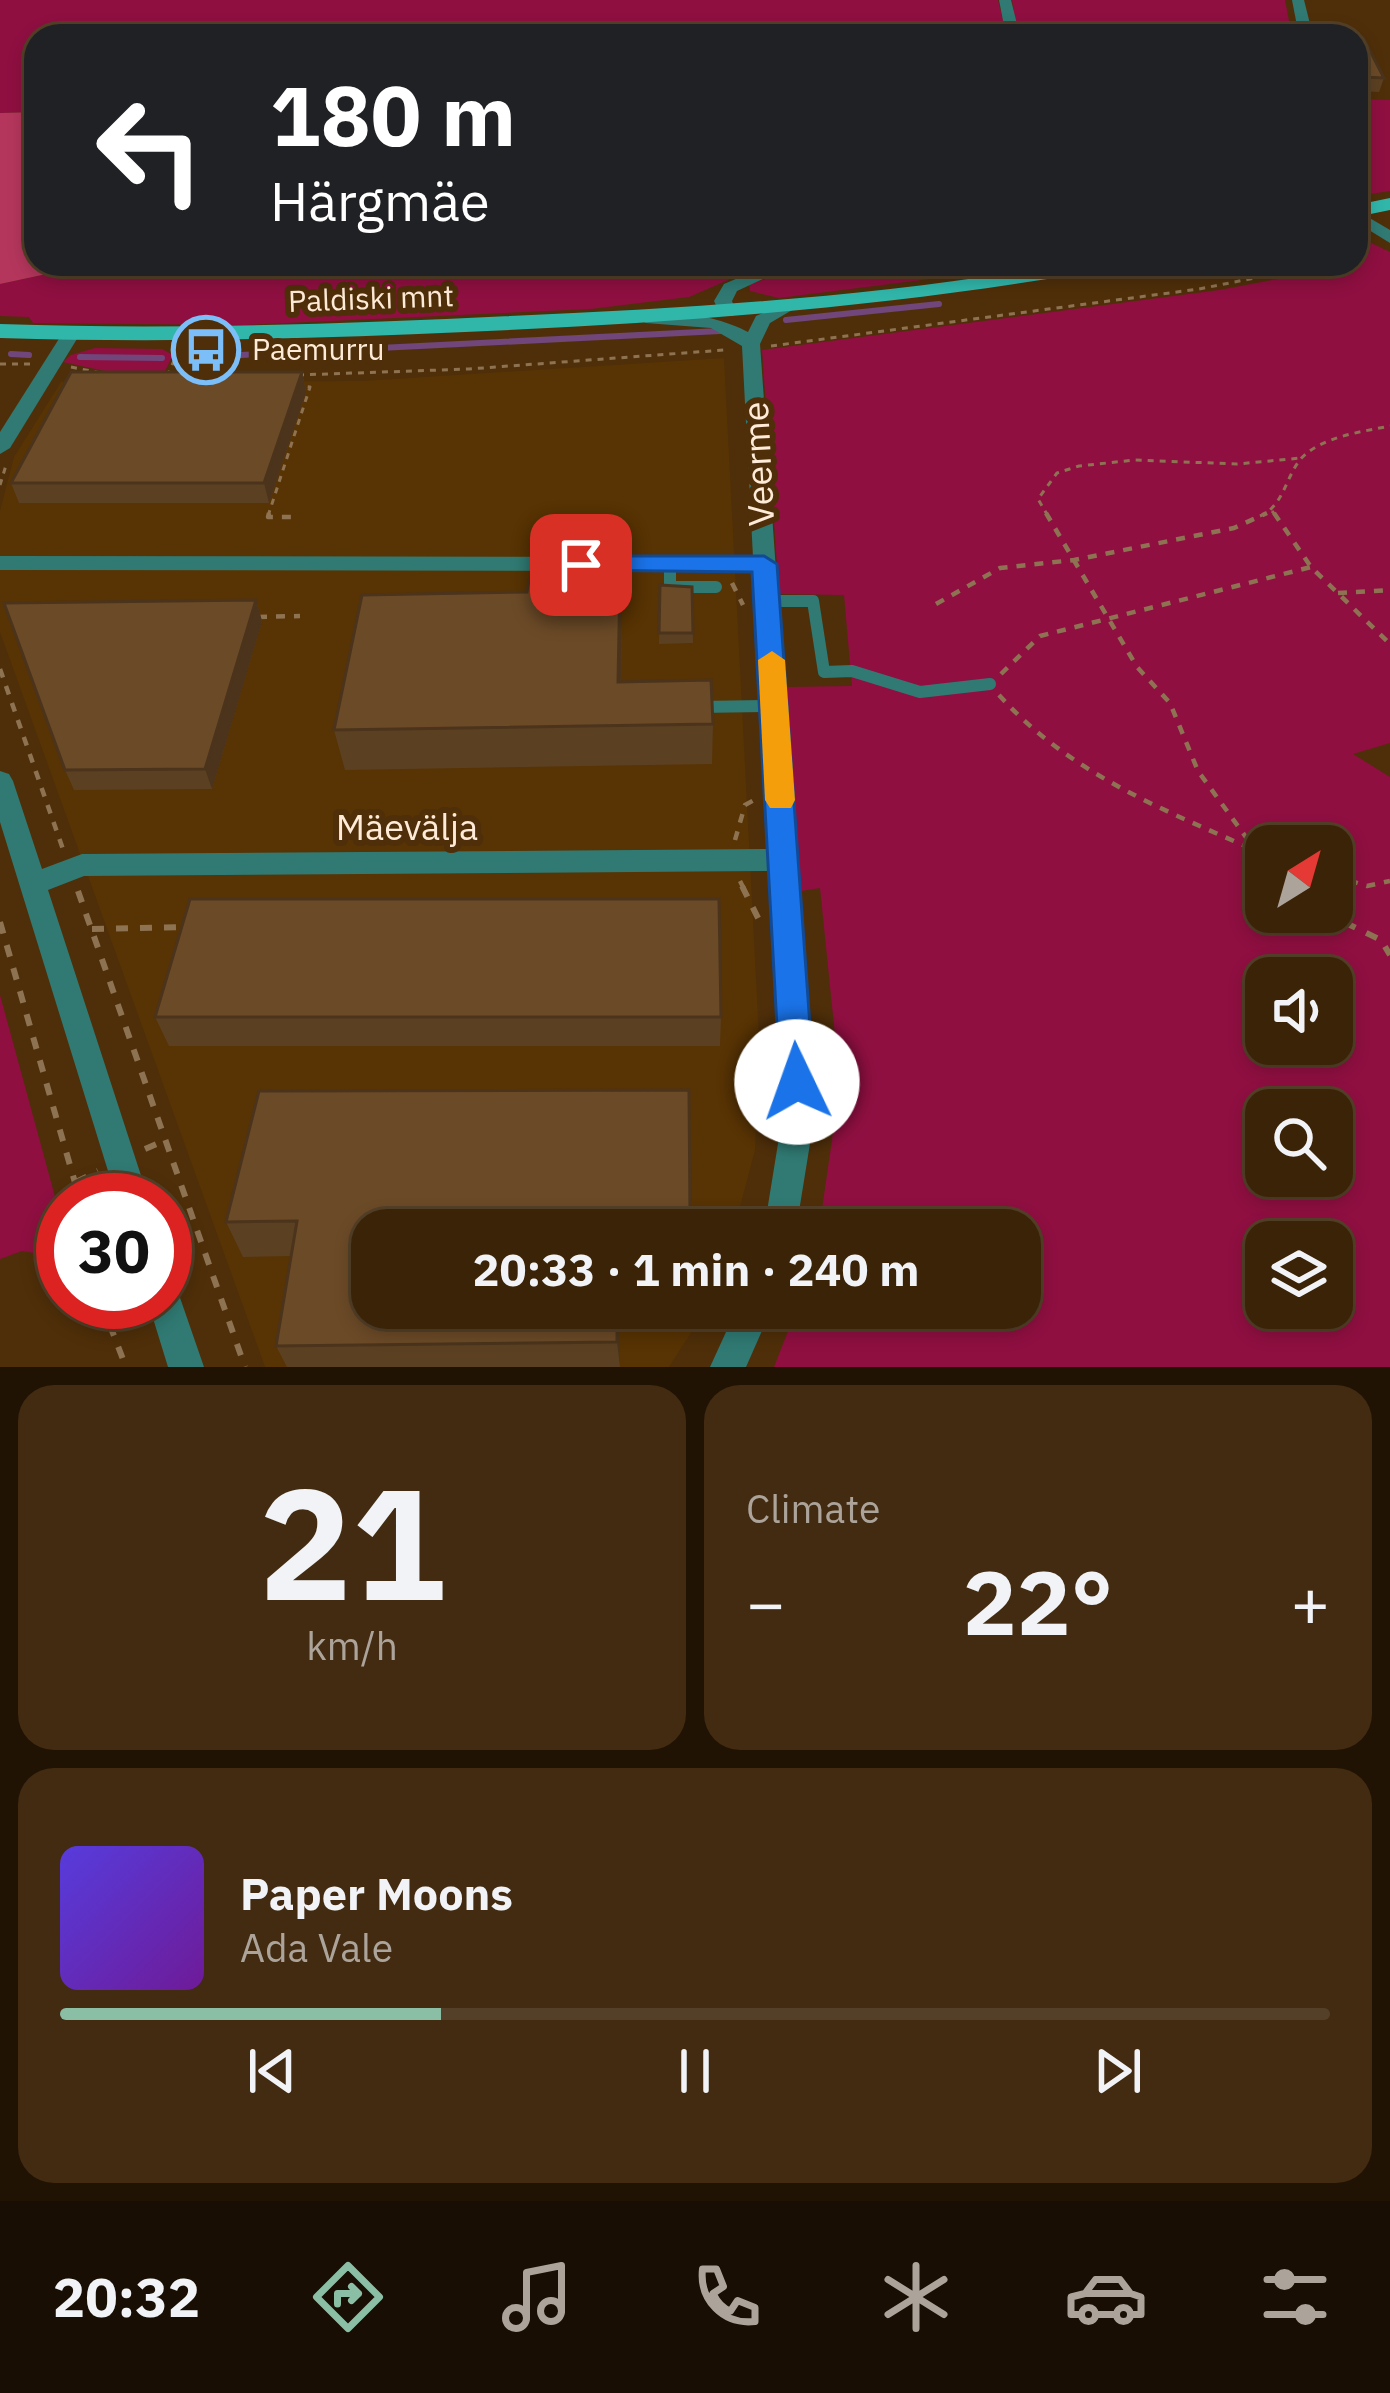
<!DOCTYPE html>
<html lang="en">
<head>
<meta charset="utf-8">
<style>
	:root { --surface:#3b2307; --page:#422b11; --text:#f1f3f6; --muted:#aca49b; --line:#544028; --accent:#8abfa5 }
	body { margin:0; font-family:"IBM Plex Sans",sans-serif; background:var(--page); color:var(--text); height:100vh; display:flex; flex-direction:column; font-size:45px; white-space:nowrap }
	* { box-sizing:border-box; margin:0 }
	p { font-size:39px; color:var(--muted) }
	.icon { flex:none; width:66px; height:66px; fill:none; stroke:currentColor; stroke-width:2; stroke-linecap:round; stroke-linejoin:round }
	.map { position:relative; height:1367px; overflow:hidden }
	.details { display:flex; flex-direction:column; gap:18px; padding:18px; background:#201304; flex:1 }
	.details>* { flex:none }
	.hud { position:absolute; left:24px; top:24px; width:1344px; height:252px; border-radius:36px; box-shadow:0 6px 18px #0003,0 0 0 3px var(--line); background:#202124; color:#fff; overflow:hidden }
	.needle { width:78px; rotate:37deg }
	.buttons { position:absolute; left:1245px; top:825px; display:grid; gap:24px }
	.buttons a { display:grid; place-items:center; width:108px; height:108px; border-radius:24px; background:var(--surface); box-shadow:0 6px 18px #0003,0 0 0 3px var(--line); font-size:60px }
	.speed { position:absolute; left:36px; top:1173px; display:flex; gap:24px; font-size:60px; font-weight:700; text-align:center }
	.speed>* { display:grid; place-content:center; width:156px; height:156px; border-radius:50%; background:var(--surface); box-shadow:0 6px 18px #0003,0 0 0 3px var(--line); line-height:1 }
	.speed .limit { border:18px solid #d22; background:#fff; color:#111 }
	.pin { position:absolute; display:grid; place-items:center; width:102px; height:102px; color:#fff; margin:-51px; border-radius:24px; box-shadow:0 6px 18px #0006 }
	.me { position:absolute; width:132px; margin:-66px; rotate:357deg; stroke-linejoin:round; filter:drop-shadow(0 0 9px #0008) }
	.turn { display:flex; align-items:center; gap:42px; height:252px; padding:0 48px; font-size:54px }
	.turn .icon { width:156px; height:156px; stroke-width:2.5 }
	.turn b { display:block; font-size:84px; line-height:102px }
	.big { font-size:90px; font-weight:700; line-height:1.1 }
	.details .widget { flex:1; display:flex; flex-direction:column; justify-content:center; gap:18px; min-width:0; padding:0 42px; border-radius:36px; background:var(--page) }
	.details .dial { align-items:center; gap:0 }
	.dial b { font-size:156px; line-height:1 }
	.song { display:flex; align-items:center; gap:36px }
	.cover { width:144px; height:144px; border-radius:18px; background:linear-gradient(135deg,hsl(250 70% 55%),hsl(280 70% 35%)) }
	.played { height:12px; border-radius:6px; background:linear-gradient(90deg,var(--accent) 30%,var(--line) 30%) }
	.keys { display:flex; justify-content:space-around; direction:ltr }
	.heat { display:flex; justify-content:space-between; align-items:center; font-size:66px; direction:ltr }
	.details .tiles { flex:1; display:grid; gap:18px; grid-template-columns:1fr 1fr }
	.widget:last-child { grid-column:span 2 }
	.trip { position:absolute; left:351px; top:1209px; width:690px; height:120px; border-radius:36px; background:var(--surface); box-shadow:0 6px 18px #0003,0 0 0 3px var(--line); font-weight:700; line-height:120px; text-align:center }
	.tabs { display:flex; height:192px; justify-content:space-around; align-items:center; background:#180e03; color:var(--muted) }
	.tabs .icon { width:84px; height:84px }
	.tabs .on { color:var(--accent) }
	.tabs b { font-size:54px; color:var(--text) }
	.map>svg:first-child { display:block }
	.built { fill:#583303 }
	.green { fill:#8f0f41; fill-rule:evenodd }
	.forest { fill:#b5365d }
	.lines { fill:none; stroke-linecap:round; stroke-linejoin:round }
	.stream { stroke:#70467b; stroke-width:6 }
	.path-far2 { stroke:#8e7353; stroke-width:3; stroke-dasharray:6 6; stroke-linecap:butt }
	.path-far1 { stroke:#8e7353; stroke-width:4.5; stroke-dasharray:9 9; stroke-linecap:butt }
	.path { stroke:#8e7353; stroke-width:6; stroke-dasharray:12 12; stroke-linecap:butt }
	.service { stroke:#307a73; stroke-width:12 }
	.minor { fill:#307a73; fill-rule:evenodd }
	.primary { fill:#31b6aa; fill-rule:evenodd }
	.wall { fill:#5c4022 }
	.shaded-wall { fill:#4b341b }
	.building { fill:#6b4a27; stroke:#4b341b; stroke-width:3 }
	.route { fill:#1a73e8; stroke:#114b97; stroke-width:3 }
	.slow { fill:#f59e0b }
	.labels { text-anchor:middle; stroke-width:12; stroke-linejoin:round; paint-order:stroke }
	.far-street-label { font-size:30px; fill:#ffebd7; stroke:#4f2f09 }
	.far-poi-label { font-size:30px; fill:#ffebd7; stroke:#4f2f09; text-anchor:start }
	.street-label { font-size:36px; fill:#ffebd7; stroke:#4f2f09 }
</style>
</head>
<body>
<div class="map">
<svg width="1390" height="1367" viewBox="0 0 1390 1367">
	<rect width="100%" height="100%" fill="#4f2f09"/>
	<polygon class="built" points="724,358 759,1036 755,1150 734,1230 372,1230 372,1308 707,1308 669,1367 265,1367 0,632 0,511 14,457 61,382 362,381"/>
	<g class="green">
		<polygon points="0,0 998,0 1005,27 1003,36 36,36 36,112 0,113"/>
		<polygon points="1012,0 1285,0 1292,36 1018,36"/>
		<polygon points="1356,99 1390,100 1390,191 1371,194 1356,182"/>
		<path d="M 1363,239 L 1390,252 L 1390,743 L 1353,754 L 1390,777 L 1390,1367 L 774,1367 L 797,1308 L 1020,1308 L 1020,1230 L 819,1230 L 840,1084 L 820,888 L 801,891 L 786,687 L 852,686 L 844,595 L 779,594 L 762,350 L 1219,290 L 1356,264 L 1356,244 ZM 1266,846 L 1332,846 L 1332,912 L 1266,912 ZM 1266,978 L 1332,978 L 1332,1044 L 1266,1044 ZM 1266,1110 L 1332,1110 L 1332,1176 L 1266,1176 ZM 1266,1242 L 1332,1242 L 1332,1308 L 1266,1308 Z"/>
		<polygon points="255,264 765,264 689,297 591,309 245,325 33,323 29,317 0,316 0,284 70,269 154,273"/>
		<polygon points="806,264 1049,264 779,298 750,291 749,285"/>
		<polygon points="95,348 162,349 173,355 164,373 114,373 63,362 71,355"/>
		<polygon points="0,995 63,1226 63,1258 22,1251 0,1259"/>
	</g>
	<polygon class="forest" points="36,112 36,264 255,264 154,273 70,269 0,284 0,113"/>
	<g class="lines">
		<g class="stream">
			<polyline points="786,320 939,304"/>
			<polyline points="11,354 29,355"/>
			<polyline points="221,356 720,331"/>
			<polyline points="80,357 162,358"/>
		</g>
		<g class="path-far2">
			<polyline points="771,346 1199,289 1326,264"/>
			<polyline points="0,364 30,364"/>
			<polyline points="71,367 101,373"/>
			<polyline points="298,375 469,369 724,350"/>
			<polyline points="167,376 179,350"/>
			<polyline points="0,485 7,462"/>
			<polyline points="1272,511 1276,516"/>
			<polyline points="268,516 310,387 302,386"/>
			<polyline points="1048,516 1038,499 1057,473 1079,466 1135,460 1237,464 1301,458"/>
			<path d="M 1260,516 C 1283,506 1285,480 1299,461 C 1318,437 1361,432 1390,426"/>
		</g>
		<g class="path-far1">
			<polyline points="269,513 268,517 299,517"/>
			<polyline points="1046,513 1137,667 1170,703 1198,771 1256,851 1266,854"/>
			<polyline points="1274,513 1311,567 1390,644"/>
			<polyline points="732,583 743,605"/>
			<polyline points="1338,593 1390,590"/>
			<polyline points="936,604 1000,568 1074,560 1234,528 1267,513"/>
			<polyline points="258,617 300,616"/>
			<polyline points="0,669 64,852"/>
			<polyline points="1001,674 1040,636 1311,567"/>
			<path d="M 999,695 C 1068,772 1159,808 1252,849"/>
			<polyline points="735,840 745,805 756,799"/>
			<polyline points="1332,875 1367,886 1390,881"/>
			<polyline points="740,881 744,889"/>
		</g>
		<g class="path">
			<polyline points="742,886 761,924"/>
			<polyline points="78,891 245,1367"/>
			<polyline points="1323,912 1381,940 1390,955"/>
			<polyline points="0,922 80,1200"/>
			<polyline points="92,929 188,927"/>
			<polyline points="145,1149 166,1140"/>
			<polyline points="76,1182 98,1171"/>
			<polyline points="101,1302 126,1367"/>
		</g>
		<g class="service">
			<polyline points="670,564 670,587 716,587"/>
			<polyline points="768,601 813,601 824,672 852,671 920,692 990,684"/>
			<polyline points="698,707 773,706"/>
		</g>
		<g class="minor">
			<polygon points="999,0 1011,0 1020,36 1006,36"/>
			<polygon points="1292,0 1304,0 1313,36 1299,36"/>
			<polygon points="1356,210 1390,230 1390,243 1356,222"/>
			<polygon points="771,264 795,264 737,291 732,301 736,312 733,316 721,316 714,301 724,284"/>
			<path d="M 790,301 L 799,306 L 770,323 L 760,344 L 812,1081 L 813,1125 L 796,1230 L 764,1230 L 781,1125 L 770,871 L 84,876 L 48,890 L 149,1200 L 117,1200 L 0,822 L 0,771 L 9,774 L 13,781 L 42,869 L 82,854 L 769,849 L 754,571 L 0,570 L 0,556 L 753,557 L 742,346 L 711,328 L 646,323 L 637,318 C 660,303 723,318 748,332 L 756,316 Z"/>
			<polygon points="71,329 80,334 10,448 0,454 0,432 62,334"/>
			<polygon points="165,1284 177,1289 204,1367 168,1367 148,1302 165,1302"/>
			<polygon points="737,1308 772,1308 746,1367 710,1367"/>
		</g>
		<g class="primary">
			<polygon points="1390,198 1390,210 1356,217 1356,205"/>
			<path d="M 1064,264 L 1112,264 L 1101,270 C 891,307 679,323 465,332 C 310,339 155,343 0,338 L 0,324 C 170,330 340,324 510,316 C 696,308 881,296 1064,264 Z"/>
		</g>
	</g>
	<g class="wall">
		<polygon points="1356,37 1384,78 1379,92 1358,91 1356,86"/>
		<polygon points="302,372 306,392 269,503 19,503 11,483"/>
		<polygon points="660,585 692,587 693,643 659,644"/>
		<polygon points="256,600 262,621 212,789 74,790 65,770"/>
		<polygon points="622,619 621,682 713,724 712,764 345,770 334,730"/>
		<polygon points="155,1017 721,1017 720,1046 169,1046"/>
		<polygon points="689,1090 690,1230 372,1230 372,1308 620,1308 620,1367 287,1367 276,1346 291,1256 243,1257 226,1222"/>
	</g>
	<g class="shaded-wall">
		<polygon points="302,372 306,392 269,503 264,483"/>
		<polygon points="620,579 622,619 620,722 618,682"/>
		<polygon points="256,600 262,621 212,789 205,769"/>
		<polygon points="617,1308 620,1308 620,1367 617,1342"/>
	</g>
	<g class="building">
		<polygon points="1356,37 1363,37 1384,78 1362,77 1356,62"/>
		<polygon points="71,372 302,372 264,483 11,483"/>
		<polygon points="620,579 618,682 711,680 713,724 334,730 362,595 527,592 529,580"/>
		<polygon points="660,585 692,587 693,633 659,633"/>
		<polygon points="256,600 205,769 65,770 4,603"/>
		<polygon points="190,899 719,899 721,1017 155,1017"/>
		<polygon points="689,1090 690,1213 617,1216 617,1230 372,1230 372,1308 617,1308 617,1342 276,1346 297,1221 226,1222 259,1091"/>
	</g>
	<polygon class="route" points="581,556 764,556 777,564 814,1082 809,1093 797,1097 785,1093 780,1082 752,572 573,570 569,565 573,559"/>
	<polygon class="slow" points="772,651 785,660 795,800 791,808 770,808 765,800 758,660"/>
	<defs>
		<g id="bus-ring" transform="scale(3.45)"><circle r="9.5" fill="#4f2f09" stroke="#7bbef8" stroke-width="1.5"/><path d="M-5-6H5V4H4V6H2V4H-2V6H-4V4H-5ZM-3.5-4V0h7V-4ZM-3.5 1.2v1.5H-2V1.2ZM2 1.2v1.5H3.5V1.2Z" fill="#7bbef8"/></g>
	</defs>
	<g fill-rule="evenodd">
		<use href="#bus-ring" x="206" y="350"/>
	</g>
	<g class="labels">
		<g class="far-street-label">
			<text transform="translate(371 299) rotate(-2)" y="10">Paldiski mnt</text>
		</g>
		<g class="far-poi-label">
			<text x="252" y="360">Paemurru</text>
		</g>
		<g class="street-label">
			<text transform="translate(758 464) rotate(-93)" y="13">Veerme</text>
			<text x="407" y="840">Mäevälja</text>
		</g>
	</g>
</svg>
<div class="buttons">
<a><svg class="needle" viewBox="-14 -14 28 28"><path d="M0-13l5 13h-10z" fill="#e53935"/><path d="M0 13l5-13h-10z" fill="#aca49b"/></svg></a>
<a><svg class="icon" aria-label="sound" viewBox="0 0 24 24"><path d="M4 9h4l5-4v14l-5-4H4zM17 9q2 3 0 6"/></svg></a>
<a><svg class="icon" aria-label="search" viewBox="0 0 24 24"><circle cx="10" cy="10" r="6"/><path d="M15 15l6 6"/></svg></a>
<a><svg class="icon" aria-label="layers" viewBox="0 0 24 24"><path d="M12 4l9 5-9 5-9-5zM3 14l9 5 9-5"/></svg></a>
</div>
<div class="speed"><div class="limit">30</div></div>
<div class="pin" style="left:581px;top:565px;background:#d93025"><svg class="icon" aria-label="arrive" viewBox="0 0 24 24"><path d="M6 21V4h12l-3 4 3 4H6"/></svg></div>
<svg class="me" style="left:797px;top:1082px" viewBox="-20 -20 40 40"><circle r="19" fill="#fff"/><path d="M0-13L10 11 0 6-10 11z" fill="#1a73e8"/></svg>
<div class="trip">20:33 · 1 min · 240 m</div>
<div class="hud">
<div class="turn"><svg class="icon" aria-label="left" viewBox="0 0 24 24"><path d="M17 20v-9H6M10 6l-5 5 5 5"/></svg><div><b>180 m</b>Härgmäe</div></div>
</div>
</div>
<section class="details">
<div class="tiles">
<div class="widget dial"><b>21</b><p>km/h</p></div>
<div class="widget"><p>Climate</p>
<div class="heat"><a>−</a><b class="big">22°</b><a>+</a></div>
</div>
<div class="widget">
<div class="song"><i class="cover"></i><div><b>Paper Moons</b><p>Ada Vale</p></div></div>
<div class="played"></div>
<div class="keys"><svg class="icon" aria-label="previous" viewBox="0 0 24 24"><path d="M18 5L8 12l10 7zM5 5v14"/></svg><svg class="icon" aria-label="pause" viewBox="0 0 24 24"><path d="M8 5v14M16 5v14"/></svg><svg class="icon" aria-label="next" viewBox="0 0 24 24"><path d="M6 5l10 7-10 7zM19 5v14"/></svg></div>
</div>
</div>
</section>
<nav class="tabs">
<b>20:32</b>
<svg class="icon on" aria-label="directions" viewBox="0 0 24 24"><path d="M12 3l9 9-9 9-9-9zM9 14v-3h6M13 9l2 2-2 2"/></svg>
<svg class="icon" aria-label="music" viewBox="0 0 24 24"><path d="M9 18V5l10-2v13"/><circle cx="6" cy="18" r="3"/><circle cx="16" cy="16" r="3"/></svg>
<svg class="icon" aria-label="phone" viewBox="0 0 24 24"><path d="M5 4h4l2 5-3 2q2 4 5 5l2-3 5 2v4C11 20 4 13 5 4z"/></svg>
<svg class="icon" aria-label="climate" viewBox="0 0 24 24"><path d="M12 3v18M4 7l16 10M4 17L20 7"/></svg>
<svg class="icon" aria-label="car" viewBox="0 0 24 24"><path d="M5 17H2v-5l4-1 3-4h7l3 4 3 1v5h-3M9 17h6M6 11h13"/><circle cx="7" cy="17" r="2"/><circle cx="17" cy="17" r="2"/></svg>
<svg class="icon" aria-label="filters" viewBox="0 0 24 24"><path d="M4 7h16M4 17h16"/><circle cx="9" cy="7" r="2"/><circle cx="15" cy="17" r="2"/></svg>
</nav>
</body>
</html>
